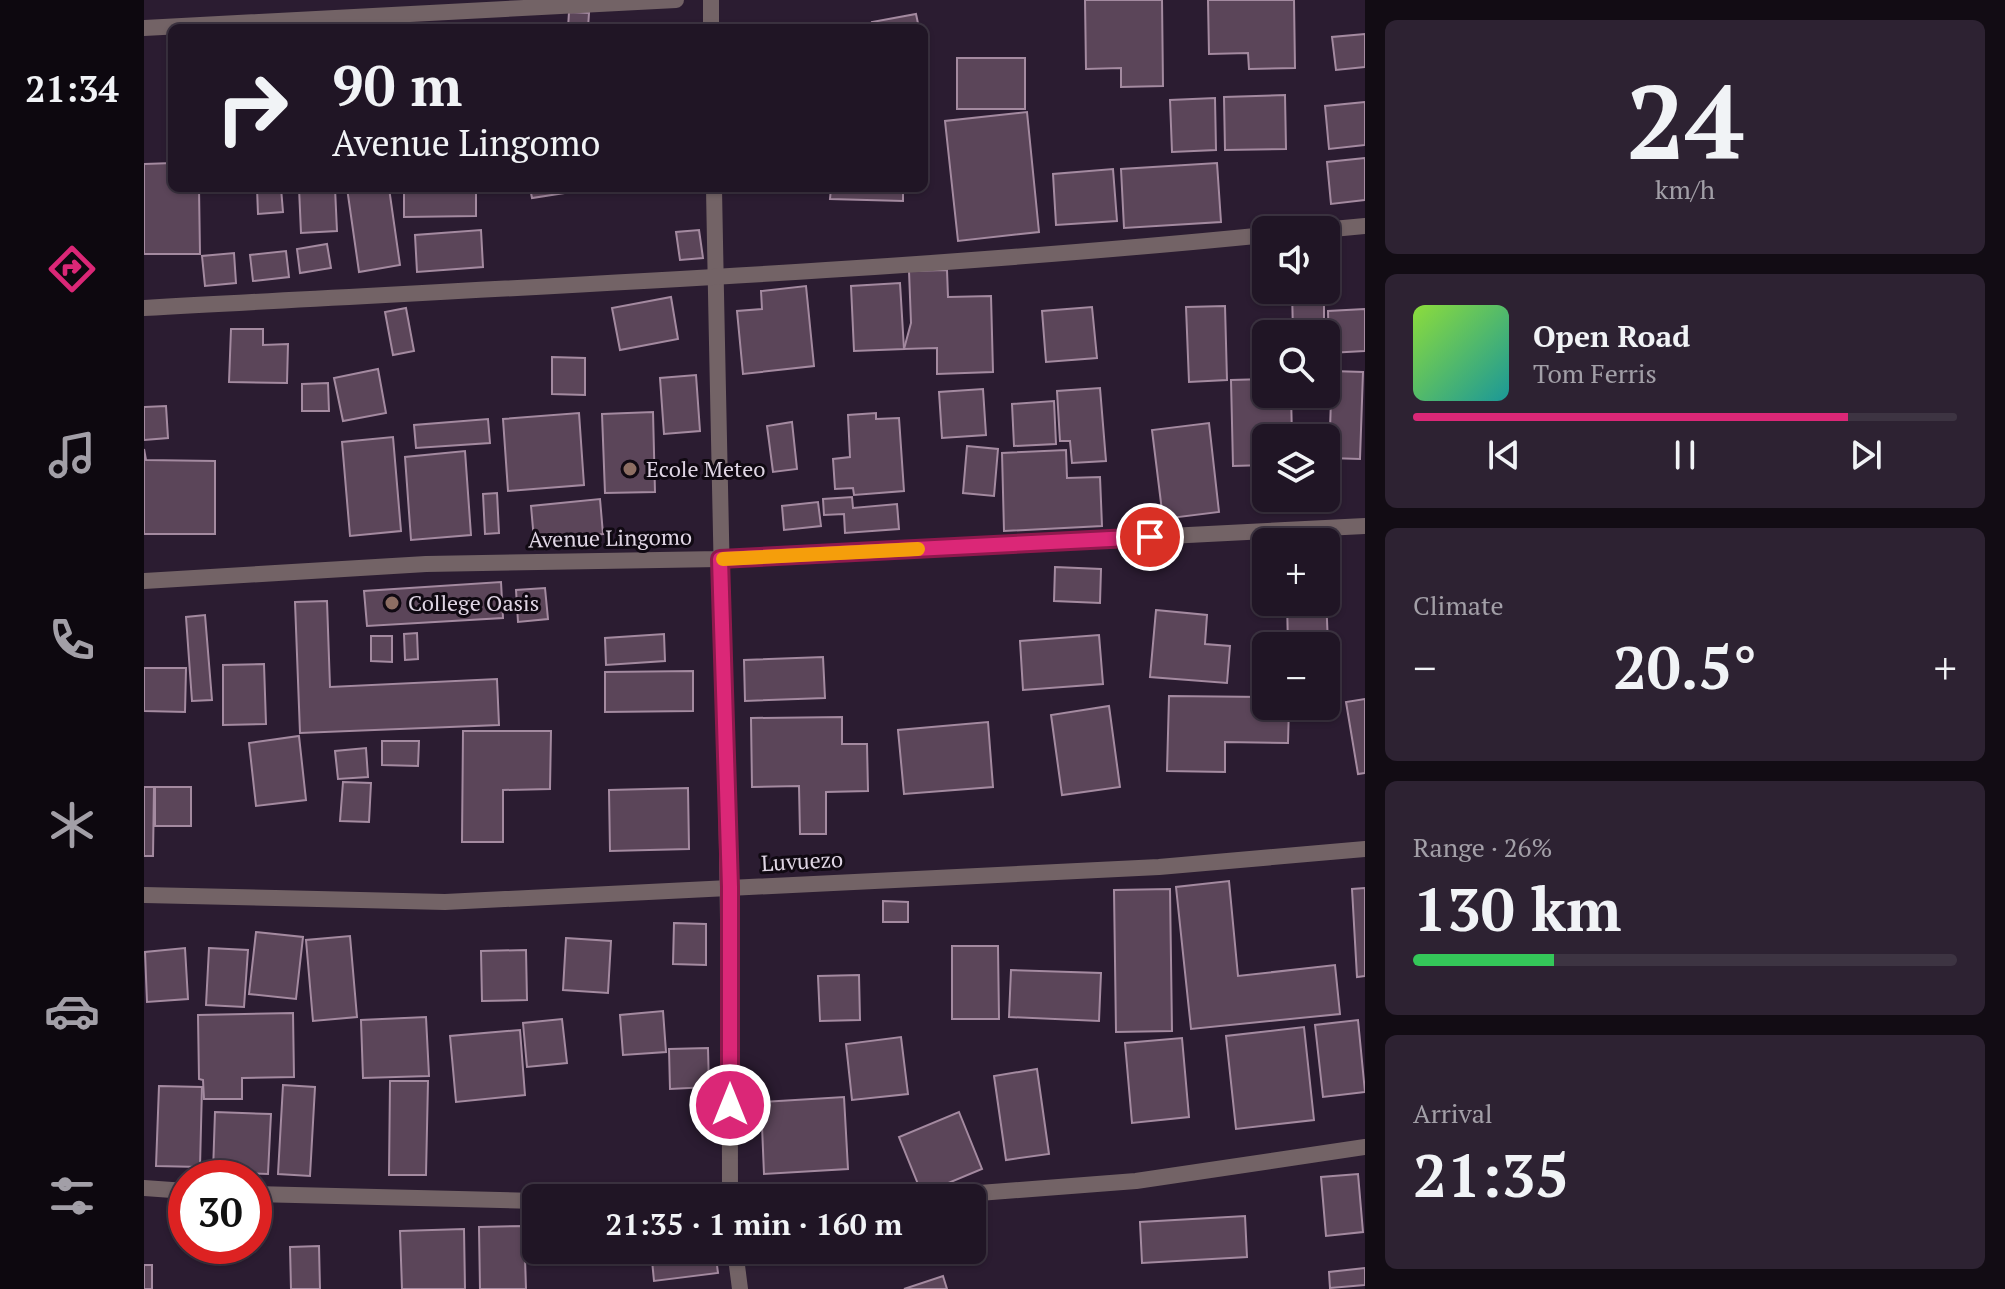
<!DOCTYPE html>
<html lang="en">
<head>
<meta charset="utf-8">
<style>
	:root { --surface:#201525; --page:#2d2232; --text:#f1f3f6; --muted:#a29fa7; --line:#3d3442; --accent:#db2777 }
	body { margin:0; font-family:"PT Serif",serif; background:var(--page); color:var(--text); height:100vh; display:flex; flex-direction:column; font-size:30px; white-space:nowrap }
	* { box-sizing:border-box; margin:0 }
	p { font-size:26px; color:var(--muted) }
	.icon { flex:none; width:44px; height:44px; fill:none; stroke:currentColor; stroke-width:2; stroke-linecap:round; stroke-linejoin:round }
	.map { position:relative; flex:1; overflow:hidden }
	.side { display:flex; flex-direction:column; gap:20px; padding:20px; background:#120c14; width:640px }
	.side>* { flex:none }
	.banner { position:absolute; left:24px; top:24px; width:760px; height:168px; border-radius:12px; box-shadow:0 2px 6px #0004,0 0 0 2px var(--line); background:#201525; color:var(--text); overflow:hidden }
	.tools { position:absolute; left:1108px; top:216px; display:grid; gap:16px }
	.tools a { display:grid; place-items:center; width:88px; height:88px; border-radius:12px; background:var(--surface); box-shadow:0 2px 6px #0004,0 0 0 2px var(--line); font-size:40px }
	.speed { position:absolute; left:24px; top:1160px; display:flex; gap:16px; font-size:40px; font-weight:700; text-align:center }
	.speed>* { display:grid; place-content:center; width:104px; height:104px; border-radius:50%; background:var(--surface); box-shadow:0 2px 6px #0004,0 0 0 2px var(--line); line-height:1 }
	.speed .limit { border:12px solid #d22; background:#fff; color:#111 }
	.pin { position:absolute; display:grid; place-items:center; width:68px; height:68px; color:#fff; margin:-34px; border:4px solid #fff; border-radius:50%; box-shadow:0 2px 8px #0007 }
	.me { position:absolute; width:88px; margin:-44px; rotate:0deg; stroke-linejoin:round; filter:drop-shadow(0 0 6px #0008) }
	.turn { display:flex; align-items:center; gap:28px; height:168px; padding:0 32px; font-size:36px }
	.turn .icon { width:104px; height:104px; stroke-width:2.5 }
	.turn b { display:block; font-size:56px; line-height:68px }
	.big { font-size:60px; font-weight:600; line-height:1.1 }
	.side .card { flex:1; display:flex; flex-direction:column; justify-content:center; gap:12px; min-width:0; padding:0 28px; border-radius:12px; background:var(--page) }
	.side .dial { align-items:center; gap:0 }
	.dial b { font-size:104px; line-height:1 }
	.song { display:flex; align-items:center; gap:24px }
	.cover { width:96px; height:96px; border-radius:12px; background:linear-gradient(135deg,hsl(90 70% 55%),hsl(180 70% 35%)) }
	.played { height:8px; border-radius:4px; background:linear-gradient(90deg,var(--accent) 80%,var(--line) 80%) }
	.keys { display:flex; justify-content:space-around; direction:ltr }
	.heat { display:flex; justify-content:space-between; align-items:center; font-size:44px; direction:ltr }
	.charge { height:12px; border-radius:6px; background:linear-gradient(90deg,#34c759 26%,var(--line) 0) }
	.trip { position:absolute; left:378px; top:1184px; width:464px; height:80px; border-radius:12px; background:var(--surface); box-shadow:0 2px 6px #0004,0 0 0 2px var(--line); font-weight:600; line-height:80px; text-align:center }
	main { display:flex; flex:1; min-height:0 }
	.tabs { display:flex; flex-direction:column; width:144px; justify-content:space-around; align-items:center; background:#0d080f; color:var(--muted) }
	.tabs .icon { width:56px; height:56px }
	.tabs .selected { color:var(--accent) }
	.tabs b { font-size:36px; color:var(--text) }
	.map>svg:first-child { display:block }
	.building { fill:#5b4559; stroke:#a48aa0; stroke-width:2 }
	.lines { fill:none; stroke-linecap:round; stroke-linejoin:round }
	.minor { stroke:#736366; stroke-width:16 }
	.route-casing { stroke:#8e194d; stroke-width:20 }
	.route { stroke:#db2777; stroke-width:14 }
	.slow { stroke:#f59e0b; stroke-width:14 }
	.education-dot { fill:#8d6e63; stroke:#100912; stroke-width:3 }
	.labels { text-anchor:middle; stroke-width:6; stroke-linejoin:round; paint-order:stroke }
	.poi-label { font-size:22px; fill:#dfd5e4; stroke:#100912; text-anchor:start }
	.street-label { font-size:22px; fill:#dfd5e4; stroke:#100912 }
</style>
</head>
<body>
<main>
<nav class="tabs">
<b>21:34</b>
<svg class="icon selected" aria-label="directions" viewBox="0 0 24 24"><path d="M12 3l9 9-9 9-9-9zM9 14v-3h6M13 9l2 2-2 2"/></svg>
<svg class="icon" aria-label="music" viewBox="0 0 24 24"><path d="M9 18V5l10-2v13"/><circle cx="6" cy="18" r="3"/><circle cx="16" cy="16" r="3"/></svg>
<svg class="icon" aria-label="phone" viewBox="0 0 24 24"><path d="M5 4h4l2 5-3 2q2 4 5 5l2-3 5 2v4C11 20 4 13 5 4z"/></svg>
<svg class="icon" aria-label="climate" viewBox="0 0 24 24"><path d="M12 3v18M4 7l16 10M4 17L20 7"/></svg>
<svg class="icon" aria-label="car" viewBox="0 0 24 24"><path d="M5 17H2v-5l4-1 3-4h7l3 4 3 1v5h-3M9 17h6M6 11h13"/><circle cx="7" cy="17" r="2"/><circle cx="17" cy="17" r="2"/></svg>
<svg class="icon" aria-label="filters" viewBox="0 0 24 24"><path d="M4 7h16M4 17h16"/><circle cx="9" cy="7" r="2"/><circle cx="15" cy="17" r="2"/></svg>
</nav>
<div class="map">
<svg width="1221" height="1289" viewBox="0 0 1221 1289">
	<rect width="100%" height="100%" fill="#2b1c31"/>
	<g class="building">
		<polygon points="941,0 1018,0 1019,86 977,87 977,68 942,69"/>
		<polygon points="1064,0 1150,0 1151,68 1105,69 1104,53 1065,54"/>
		<polygon points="425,12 445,13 444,28 424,28"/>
		<polygon points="772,14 775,28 729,28 728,22"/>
		<polygon points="1221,34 1221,67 1192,70 1188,37"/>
		<rect x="813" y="58" width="68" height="51"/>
		<polygon points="1141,95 1142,149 1081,150 1080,97"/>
		<polygon points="1071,98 1072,150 1028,152 1026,100"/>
		<polygon points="1221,102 1221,145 1185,149 1181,106"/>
		<polygon points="883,112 895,232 814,241 801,121"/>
		<polygon points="1221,158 1221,200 1187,204 1183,162"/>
		<polygon points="28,163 28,188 55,188 56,254 0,254 0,164"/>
		<polygon points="1073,163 1077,222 980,228 977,169"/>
		<polygon points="969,169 973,221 912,225 909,174"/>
		<polygon points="113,188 137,188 139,212 114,214"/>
		<polygon points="155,188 191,188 193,231 157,233"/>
		<polygon points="203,188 245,188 256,265 215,272"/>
		<polygon points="260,188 332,188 332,216 260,217"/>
		<polygon points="386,188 433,188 434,191 388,198"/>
		<polygon points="687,188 759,188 759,201 686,199"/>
		<polygon points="337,230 339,267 273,272 271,235"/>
		<polygon points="555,230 559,258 536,260 532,232"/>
		<polygon points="183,244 187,268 156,273 153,249"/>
		<polygon points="142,251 145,277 109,281 106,255"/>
		<polygon points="90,253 92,283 61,286 58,256"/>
		<polygon points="803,270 804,297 847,296 849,372 793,374 793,348 760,349 767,323 765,271"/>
		<polygon points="756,283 760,349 710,351 707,286"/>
		<polygon points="662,286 670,366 599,374 593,311 618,309 617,291"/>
		<polygon points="1148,290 1180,290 1180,334 1149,334"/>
		<polygon points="527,297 534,339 476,350 468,308"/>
		<polygon points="1081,306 1083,380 1045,382 1042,307"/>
		<polygon points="948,307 953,358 902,362 898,311"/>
		<polygon points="262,308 270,351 249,355 241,312"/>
		<polygon points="1221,309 1221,351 1185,353 1184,311"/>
		<polygon points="87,329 119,329 119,345 144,344 143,383 85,382"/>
		<polygon points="408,357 441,358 441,395 408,394"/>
		<polygon points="234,369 242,413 199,421 190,378"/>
		<polygon points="1188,371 1219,372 1216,459 1185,458"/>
		<polygon points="552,375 556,431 520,434 516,378"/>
		<polygon points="1122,379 1122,394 1147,394 1148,438 1122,438 1122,465 1089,466 1087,380"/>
		<polygon points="184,383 185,411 158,411 158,384"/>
		<polygon points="956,388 962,461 928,463 926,441 916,441 913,391"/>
		<polygon points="839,389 842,435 798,438 795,392"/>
		<polygon points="910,401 912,444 870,446 868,404"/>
		<polygon points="22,406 24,438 0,440 0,407"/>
		<polygon points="509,412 511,492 461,493 458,414"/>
		<polygon points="435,413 440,485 364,491 359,419"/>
		<polygon points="732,413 732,419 755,418 760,491 710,495 709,488 691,489 689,459 706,457 704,415"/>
		<polygon points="344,419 346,443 272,448 270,425"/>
		<polygon points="648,422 653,469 629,472 623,426"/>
		<polygon points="1065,423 1075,512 1019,519 1008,430"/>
		<polygon points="249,437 257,531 206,536 198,442"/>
		<polygon points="823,446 854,449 850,496 819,493"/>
		<polygon points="0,449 2,460 71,461 71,534 0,534"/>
		<polygon points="922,450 923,478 956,477 958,526 860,531 858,453"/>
		<polygon points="321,451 327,535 267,540 261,457"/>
		<polygon points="353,493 355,533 341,534 339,494"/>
		<polygon points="708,497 709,508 753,504 755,529 701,533 700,514 680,515 679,499"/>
		<polygon points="456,499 459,534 390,540 387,506"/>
		<polygon points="674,502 677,526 640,530 638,506"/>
		<polygon points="911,567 957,569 956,603 910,601"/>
		<polygon points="357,582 359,618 223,626 220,591"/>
		<polygon points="401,588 404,619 374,622 372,590"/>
		<polygon points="1182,596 1185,668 1182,668 1182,646 1144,646 1143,602 1182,602"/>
		<polygon points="183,601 186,687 353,679 355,725 156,733 151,602"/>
		<polygon points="1012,610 1063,615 1061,644 1086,646 1083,683 1006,677"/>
		<polygon points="61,615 68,700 48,701 42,617"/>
		<polygon points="273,633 274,659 261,660 260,634"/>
		<polygon points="520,634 521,661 462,665 461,638"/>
		<polygon points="955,635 959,684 879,690 876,641"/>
		<polygon points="227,636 248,636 248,662 227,661"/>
		<polygon points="679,657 681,698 601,701 600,660"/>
		<polygon points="120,664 122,724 79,725 79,665"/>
		<polygon points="0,668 42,668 41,712 0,711"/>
		<polygon points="549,671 549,711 461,712 461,672"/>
		<polygon points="1025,696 1122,697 1122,706 1145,706 1144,743 1081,742 1081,772 1023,771"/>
		<polygon points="1221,699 1221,773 1214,774 1202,702"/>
		<polygon points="965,706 976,787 918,795 907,715"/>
		<polygon points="698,717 698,744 723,744 724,791 682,792 682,834 656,834 655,786 608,787 607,718"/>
		<polygon points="844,722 849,787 760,794 754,730"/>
		<polygon points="319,731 407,731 406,789 359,790 359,842 318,842"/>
		<polygon points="155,736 162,800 112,806 105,743"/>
		<polygon points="238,741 275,741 274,766 238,765"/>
		<polygon points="222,748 224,777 194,779 191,751"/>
		<polygon points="199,782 227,783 225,822 196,821"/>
		<polygon points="0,787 10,787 9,856 0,856"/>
		<rect x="11" y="787" width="36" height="39"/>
		<polygon points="544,788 545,849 466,851 465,790"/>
		<polygon points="1085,881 1094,976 1191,965 1196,1014 1047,1029 1032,887"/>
		<polygon points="1221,888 1221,976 1213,977 1208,889"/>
		<polygon points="1026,889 1028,1031 972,1032 970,890"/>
		<polygon points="739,901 764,902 764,922 739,922"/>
		<polygon points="530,923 562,924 562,965 529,964"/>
		<polygon points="112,932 159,937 152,999 105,994"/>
		<polygon points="206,936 213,1017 169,1021 162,940"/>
		<polygon points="422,938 467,941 464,993 419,990"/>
		<polygon points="808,946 854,946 855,1019 808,1019"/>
		<polygon points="41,948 44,999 3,1002 1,952"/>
		<polygon points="65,948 104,950 100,1007 62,1005"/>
		<polygon points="382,950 383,1000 338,1001 337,951"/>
		<polygon points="867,970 957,973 955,1021 865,1017"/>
		<polygon points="715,975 716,1020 676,1021 674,976"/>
		<polygon points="519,1011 522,1052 479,1055 476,1015"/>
		<polygon points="149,1013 150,1077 98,1078 98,1099 60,1099 59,1080 55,1079 54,1015"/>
		<polygon points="282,1017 285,1076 219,1078 217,1020"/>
		<polygon points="418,1019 423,1063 383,1067 379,1023"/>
		<polygon points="1214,1020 1221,1092 1179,1097 1171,1025"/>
		<polygon points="1160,1027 1170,1120 1092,1129 1082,1036"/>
		<polygon points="376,1030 381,1095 312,1102 306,1036"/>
		<polygon points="757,1037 764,1094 708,1100 702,1044"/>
		<polygon points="1038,1038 1045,1117 988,1123 981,1043"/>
		<polygon points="564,1048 565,1087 526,1089 525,1049"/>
		<polygon points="893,1069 905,1154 862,1160 850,1076"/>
		<polygon points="246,1081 284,1081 282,1175 245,1175"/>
		<polygon points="139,1085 171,1087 166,1176 134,1174"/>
		<polygon points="15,1086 58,1087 56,1167 12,1166"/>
		<polygon points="700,1097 704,1169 620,1174 617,1102"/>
		<polygon points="71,1112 127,1114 124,1174 69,1172"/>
		<polygon points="815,1112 838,1169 778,1194 755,1137"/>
		<polygon points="1214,1174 1219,1232 1182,1236 1177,1177"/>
		<polygon points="1101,1216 1103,1257 998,1263 996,1222"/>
		<polygon points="380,1226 382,1289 336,1289 335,1227"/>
		<polygon points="320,1229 321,1289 258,1289 256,1231"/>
		<polygon points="175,1246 176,1289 147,1289 146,1247"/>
		<polygon points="507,1250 571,1250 574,1273 510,1281"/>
		<rect x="0" y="1265" width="8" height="24"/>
		<polygon points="1221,1268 1221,1285 1186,1288 1185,1272"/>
		<polygon points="799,1276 803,1289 760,1289"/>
	</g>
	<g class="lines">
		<g class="minor">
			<polyline points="567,0 567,28"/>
			<polyline points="0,28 532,0"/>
			<path d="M 570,188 C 576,525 586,861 586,1198"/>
			<polyline points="1178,230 1221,226"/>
			<path d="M 0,308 C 374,287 749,272 1122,235"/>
			<polyline points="0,581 282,564 576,559 1221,526"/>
			<polyline points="0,895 301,902 1015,867 1221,849"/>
			<polyline points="0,1188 42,1191"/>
			<polyline points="110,1194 392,1201"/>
			<polyline points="770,1198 992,1181 1221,1147"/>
			<polyline points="591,1250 596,1289"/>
		</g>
	</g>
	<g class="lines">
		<g class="route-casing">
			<polyline id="route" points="586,1105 586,887 576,559 1006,537"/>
		</g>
		<use href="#route" class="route"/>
		<polyline class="slow" points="579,559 774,549"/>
	</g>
	<g class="education-dot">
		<circle cx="486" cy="469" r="8"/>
		<circle cx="248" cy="603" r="8"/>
	</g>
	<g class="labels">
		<g class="poi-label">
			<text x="502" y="477">Ecole Meteo</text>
			<text x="264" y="611">College Oasis</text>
		</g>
		<g class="street-label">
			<text transform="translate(466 538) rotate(-1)" y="8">Avenue Lingomo</text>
			<text transform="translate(658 861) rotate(-3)" y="8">Luvuezo</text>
		</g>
	</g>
</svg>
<div class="tools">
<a><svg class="icon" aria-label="sound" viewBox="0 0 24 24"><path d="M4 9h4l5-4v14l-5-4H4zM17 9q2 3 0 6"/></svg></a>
<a><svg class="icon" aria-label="search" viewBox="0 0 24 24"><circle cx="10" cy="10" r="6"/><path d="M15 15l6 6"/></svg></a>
<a><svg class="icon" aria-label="layers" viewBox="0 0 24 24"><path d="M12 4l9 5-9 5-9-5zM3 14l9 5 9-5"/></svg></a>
<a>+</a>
<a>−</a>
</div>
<div class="speed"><div class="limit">30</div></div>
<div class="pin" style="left:1006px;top:537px;background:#d93025"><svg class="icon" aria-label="arrive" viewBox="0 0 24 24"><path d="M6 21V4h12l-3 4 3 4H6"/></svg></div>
<svg class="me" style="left:586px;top:1105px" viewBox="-20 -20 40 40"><circle r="17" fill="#db2777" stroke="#fff" stroke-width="3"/><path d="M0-11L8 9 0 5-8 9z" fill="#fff"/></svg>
<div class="trip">21:35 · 1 min · 160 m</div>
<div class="banner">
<div class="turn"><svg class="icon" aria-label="right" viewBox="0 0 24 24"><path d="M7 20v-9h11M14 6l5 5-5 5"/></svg><div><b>90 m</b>Avenue Lingomo</div></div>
</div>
</div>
<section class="side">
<div class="card dial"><b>24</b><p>km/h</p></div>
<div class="card">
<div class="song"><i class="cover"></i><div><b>Open Road</b><p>Tom Ferris</p></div></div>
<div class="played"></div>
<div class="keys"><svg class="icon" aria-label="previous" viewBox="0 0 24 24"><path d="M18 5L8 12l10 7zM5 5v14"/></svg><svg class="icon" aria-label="pause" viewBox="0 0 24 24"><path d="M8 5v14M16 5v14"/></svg><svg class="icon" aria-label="next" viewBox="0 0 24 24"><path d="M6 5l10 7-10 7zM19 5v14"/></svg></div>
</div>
<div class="card"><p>Climate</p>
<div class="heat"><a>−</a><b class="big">20.5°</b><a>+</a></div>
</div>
<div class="card"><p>Range · 26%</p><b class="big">130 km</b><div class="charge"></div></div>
<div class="card"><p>Arrival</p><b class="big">21:35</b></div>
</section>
</main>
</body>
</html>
